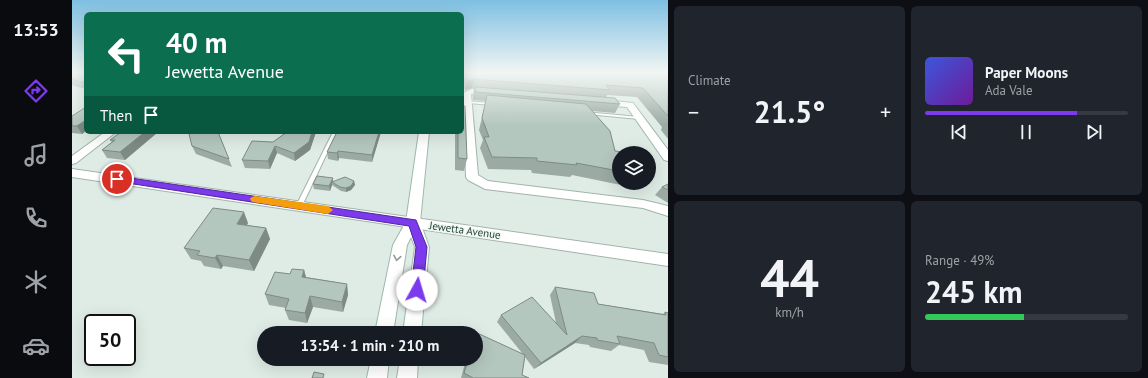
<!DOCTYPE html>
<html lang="en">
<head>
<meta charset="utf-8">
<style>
	:root { --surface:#171b24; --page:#20242c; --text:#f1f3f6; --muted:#9ea1a6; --line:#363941; --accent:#7c3aed }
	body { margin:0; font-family:"PT Sans",sans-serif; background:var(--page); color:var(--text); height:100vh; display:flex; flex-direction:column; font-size:15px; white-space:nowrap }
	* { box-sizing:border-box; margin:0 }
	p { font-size:13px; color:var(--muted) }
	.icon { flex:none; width:22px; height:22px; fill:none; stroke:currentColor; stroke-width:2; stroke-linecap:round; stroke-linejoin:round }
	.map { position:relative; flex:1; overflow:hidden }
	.sheet { display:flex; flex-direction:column; gap:6px; padding:6px; background:#0d0f14; width:480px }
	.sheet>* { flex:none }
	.guide { position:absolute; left:12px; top:12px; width:380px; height:122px; border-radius:6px; box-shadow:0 4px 16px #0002; background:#0b6e4f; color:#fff; overflow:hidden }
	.fabs { position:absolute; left:540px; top:146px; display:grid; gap:8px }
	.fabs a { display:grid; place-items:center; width:44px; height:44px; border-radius:50%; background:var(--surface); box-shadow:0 4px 16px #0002; font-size:20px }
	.speed { position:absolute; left:12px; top:314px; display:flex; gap:8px; font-size:20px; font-weight:700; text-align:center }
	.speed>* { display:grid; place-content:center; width:52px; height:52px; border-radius:50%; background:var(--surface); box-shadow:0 4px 16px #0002; line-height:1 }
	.speed .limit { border:2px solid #111; border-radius:6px; background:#fff; color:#111 }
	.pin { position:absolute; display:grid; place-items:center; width:34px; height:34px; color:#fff; margin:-17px; border:2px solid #fff; border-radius:50%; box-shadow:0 1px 4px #0007 }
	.me { position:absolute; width:44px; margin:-22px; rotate:6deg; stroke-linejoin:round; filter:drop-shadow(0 0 3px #0008) }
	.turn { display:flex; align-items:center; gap:14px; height:84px; padding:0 16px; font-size:18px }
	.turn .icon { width:52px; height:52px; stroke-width:2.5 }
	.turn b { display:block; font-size:28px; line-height:34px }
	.then { display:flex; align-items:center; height:38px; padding:0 16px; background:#0003; gap:8px; font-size:15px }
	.big { font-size:30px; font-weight:700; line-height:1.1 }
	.sheet .tile { flex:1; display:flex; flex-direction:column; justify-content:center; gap:6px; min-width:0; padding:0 14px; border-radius:6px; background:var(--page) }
	.sheet .dial { align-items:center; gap:0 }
	.dial b { font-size:52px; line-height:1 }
	.song { display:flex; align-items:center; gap:12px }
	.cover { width:48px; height:48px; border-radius:6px; background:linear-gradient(135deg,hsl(230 70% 55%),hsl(280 70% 35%)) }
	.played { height:4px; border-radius:2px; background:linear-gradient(90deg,var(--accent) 75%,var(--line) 75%) }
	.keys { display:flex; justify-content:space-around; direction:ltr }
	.heat { display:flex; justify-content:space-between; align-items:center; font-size:22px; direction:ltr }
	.charge { height:6px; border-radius:3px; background:linear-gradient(90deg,#34c759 49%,var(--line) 0) }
	.sheet .tiles { flex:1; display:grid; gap:6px; grid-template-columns:repeat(2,1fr) }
	.trip { position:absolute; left:185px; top:326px; width:226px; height:40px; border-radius:20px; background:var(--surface); box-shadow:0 4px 16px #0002; font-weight:700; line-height:40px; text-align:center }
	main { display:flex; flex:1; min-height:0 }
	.menu { display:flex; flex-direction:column; width:72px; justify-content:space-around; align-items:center; background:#090b0e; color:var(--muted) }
	.menu .icon { width:28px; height:28px }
	.menu .current { color:var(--accent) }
	.menu b { font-size:18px; color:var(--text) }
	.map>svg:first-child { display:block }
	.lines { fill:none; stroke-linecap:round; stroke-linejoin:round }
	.service-casing { stroke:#a1b4ac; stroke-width:2 }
	.minor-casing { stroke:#a1b4ac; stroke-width:2 }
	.tertiary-casing { stroke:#a1b4ac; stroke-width:2 }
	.secondary-casing { stroke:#9cb9ad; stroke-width:2 }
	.service { fill:#fff; fill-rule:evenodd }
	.minor { fill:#fff; fill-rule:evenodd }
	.tertiary { fill:#fff; fill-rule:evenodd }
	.secondary { fill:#fff; fill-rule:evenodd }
	.wall { fill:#9baba3 }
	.shaded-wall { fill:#7e8b85 }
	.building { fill:#b4c7be; stroke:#7e8b85 }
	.oneway { stroke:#8e9e99 }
	.route { fill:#7c3aed; stroke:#51269a }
	.slow { fill:#f59e0b }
	.labels { text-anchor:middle; stroke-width:3; stroke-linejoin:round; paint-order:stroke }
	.street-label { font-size:11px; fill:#1e3e33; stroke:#f0f8f3 }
</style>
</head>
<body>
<main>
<nav class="menu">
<b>13:53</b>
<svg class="icon current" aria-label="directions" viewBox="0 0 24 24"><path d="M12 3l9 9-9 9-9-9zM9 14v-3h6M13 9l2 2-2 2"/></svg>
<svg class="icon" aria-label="music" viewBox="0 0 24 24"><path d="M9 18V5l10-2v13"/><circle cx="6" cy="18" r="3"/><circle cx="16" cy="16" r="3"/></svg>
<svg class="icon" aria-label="phone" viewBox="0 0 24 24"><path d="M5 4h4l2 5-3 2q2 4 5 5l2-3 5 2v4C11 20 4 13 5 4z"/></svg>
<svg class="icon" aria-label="climate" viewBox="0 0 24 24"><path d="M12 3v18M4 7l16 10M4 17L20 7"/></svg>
<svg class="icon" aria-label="car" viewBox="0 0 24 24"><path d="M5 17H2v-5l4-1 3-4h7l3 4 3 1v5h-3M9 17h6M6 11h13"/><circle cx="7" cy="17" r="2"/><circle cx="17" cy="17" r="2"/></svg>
</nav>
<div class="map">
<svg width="596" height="378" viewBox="0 0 596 378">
	<rect width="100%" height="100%" fill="#dfece5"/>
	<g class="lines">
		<g class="service-casing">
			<g id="service">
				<polygon points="394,101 420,103 422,104 420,105 396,103 394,102"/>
				<polygon points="513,112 567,117 569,118 567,119 515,114 513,113"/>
				<polygon points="261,132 265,132 230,206 229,208 225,208 224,206"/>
			</g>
		</g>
		<g class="minor-casing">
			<g id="minor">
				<polygon points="400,89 418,91 422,93 418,95 399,94 406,175 416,181 571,200 596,206 596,216 571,208 413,189 396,180 394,177 391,93"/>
				<polygon points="532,100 561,103 596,150 596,161 592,160 555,107 529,105 528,103"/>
				<polygon points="33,132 44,132 4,163 0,164 0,156"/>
			</g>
		</g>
		<g class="tertiary-casing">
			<polygon id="tertiary" points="0,169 596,254 596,266 0,177"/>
		</g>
		<g class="secondary-casing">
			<g id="secondary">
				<polygon points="347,132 357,132 348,222 357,247 349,333 331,333 343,247 339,237 335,245 321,333 303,333 321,245 334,222"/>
				<polygon points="299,359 317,359 315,378 295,378"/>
				<polygon points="328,359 346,359 345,378 325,378"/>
			</g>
		</g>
		<use href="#service" class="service"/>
		<use href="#minor" class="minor"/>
		<use href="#tertiary" class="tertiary"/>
		<use href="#secondary" class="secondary"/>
	</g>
	<g class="wall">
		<polygon points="0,72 14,72 13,89 0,85"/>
		<polygon points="390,72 596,72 596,139 589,130 590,127 565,97 535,95 534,98 548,104 543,113 520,111 543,151 547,153 547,183 551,183 549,185 500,175 498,177 460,173 459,170 416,169 408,148 411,140 407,130 414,101 401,100 401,96 402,88 400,88 393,90 390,80"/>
		<polygon points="14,104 14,131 10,134 0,133 0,116 13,107 12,105"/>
		<polygon points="49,132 86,132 53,160 35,158 30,150 40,142 38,140"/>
		<polygon points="146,132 160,167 124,154 120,146 122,133"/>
		<polygon points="215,132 244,132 238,150 223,161 205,153 198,169 173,168 170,160 201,142"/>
		<polygon points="265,132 309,132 300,162 267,158 266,161 256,159 255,152"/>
		<polygon points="383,132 390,132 395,159 392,171 383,170"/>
		<polygon points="261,178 261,181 282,181 283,185 279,190 274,192 269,191 260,185 258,191 242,189 241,184"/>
		<polygon points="596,184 596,203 583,195 590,187"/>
		<polygon points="176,223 175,225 194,228 198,239 182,271 151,266 149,269 132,266 129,261 119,259 112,248"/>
		<polygon points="232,270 234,277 275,284 276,295 271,312 241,307 235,323 217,320 213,310 214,308 197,305 193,294 218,274"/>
		<polygon points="483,287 526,304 591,314 593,312 596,313 596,365 577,362 572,350 547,345 539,351 518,347 517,345 503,343 462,369 453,357 450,375 457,378 389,378 394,359 404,359 450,353 425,322 429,315 484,323 478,295"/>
	</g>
	<g class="shaded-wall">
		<polygon points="402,79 400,88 393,90 395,81"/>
		<polygon points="14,80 14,88 13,89 9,82"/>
		<polygon points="14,120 14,131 10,134 5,126"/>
		<polygon points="73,132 86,132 53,160 48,152"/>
		<polygon points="240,132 244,132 238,150 223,161 222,153"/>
		<polygon points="307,132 309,132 300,162 300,155"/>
		<polygon points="203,146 205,153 198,169 196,161"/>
		<polygon points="266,151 267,158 266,161 265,153"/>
		<polygon points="261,178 261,182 260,182 260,185 258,191 257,186"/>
		<polygon points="282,181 283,185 279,190 274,192 274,188"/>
		<polygon points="172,212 176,223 169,235 165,224"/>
		<polygon points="194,228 198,239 182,271 177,260"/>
		<polygon points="145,255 151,266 149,269 143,258"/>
		<polygon points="232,270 235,281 230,277"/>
		<polygon points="275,284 276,295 271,312 270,302"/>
		<polygon points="238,296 241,307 235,323 233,313"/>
		<polygon points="510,336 503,343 462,369 469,363"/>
	</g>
	<g class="building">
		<polygon points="0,72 14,72 14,80 9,82 0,79"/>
		<polygon points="392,72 596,72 596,116 571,88 534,85 538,90 402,79 395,81"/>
		<polygon points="403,87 543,98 548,104 403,92"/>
		<polygon points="415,95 514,104 538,131 543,151 551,152 551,153 547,153 547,171 504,163 505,165 465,161 465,158 420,157 412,137 417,137 410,118"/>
		<polygon points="390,106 393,106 395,159 386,158 386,132 390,132"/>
		<polygon points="14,107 14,120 5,126 0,126 0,116"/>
		<polygon points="49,132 73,132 48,152 30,150 43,140 38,140"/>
		<polygon points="122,132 146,132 157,159 120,146 117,134"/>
		<polygon points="215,132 240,132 237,142 222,153 203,146 196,161 170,160 180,141 201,142"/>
		<polygon points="265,132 307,132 300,155 266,151 265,153 255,152"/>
		<polygon points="245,176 261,178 257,186 241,184"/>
		<polygon points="273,177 282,181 279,186 274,188 268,187 260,182"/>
		<polygon points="596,184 596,190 590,187"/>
		<polygon points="141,208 172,212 165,224 194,228 177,260 145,255 143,258 125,255 128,251 112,248"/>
		<polygon points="220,269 232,270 230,277 275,284 270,302 238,296 233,313 213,310 217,299 193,294 203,272 218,274"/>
		<polygon points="483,287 522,293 526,304 594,315 593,312 596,313 596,357 587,355 582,343 545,336 548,344 525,340 525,338 510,336 469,363 429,315 460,297 495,335"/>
		<polygon points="403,332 453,355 450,375 457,378 401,378 392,373 396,359 404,359 404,333 403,333"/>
		<polygon points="242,372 252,374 251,378 240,378"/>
	</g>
	<defs><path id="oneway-chevron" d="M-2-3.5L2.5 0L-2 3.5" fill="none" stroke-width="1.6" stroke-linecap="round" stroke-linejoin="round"/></defs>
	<use class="oneway" href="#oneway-chevron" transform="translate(325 258) rotate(100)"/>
	<linearGradient id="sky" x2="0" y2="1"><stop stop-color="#7ebfe2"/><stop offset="0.58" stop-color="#f1f6f3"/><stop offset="1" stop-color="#f1f6f3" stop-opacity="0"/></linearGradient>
	<rect width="596" height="125" fill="url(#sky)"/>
	<polygon class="route" points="45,176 344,220 355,247 351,290 349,294 345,296 341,294 339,290 344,247 337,226 42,181 41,179"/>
	<polygon class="slow" points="183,196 256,206 261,210 256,214 180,202 178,199 180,197"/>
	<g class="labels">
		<g class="street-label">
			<text transform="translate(393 230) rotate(8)" y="4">Jewetta Avenue</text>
		</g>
	</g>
</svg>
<div class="fabs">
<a><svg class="icon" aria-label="layers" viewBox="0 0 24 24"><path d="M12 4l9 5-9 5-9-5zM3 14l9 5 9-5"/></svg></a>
</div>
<div class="speed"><div class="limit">50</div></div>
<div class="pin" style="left:45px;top:179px;background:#d93025"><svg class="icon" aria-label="arrive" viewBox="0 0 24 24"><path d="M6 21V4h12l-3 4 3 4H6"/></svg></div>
<svg class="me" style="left:345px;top:290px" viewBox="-20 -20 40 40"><circle r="19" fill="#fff"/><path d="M0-13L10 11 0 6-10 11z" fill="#7c3aed"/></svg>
<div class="trip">13:54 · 1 min · 210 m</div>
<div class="guide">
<div class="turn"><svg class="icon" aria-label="left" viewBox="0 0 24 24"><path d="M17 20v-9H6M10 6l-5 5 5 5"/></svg><div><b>40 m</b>Jewetta Avenue</div></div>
<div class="then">Then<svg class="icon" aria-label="arrive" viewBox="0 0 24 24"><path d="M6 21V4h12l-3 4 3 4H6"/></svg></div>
</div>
</div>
<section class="sheet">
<div class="tiles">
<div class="tile"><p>Climate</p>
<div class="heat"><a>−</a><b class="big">21.5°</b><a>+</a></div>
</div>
<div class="tile">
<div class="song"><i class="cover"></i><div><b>Paper Moons</b><p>Ada Vale</p></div></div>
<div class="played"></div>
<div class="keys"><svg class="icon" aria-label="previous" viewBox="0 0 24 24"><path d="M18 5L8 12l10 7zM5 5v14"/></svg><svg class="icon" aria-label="pause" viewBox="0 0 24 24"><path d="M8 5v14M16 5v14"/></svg><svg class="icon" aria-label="next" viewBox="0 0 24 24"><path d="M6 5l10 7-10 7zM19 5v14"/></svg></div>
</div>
<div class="tile dial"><b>44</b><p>km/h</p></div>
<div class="tile"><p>Range · 49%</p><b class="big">245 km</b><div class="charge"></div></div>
</div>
</section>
</main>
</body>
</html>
